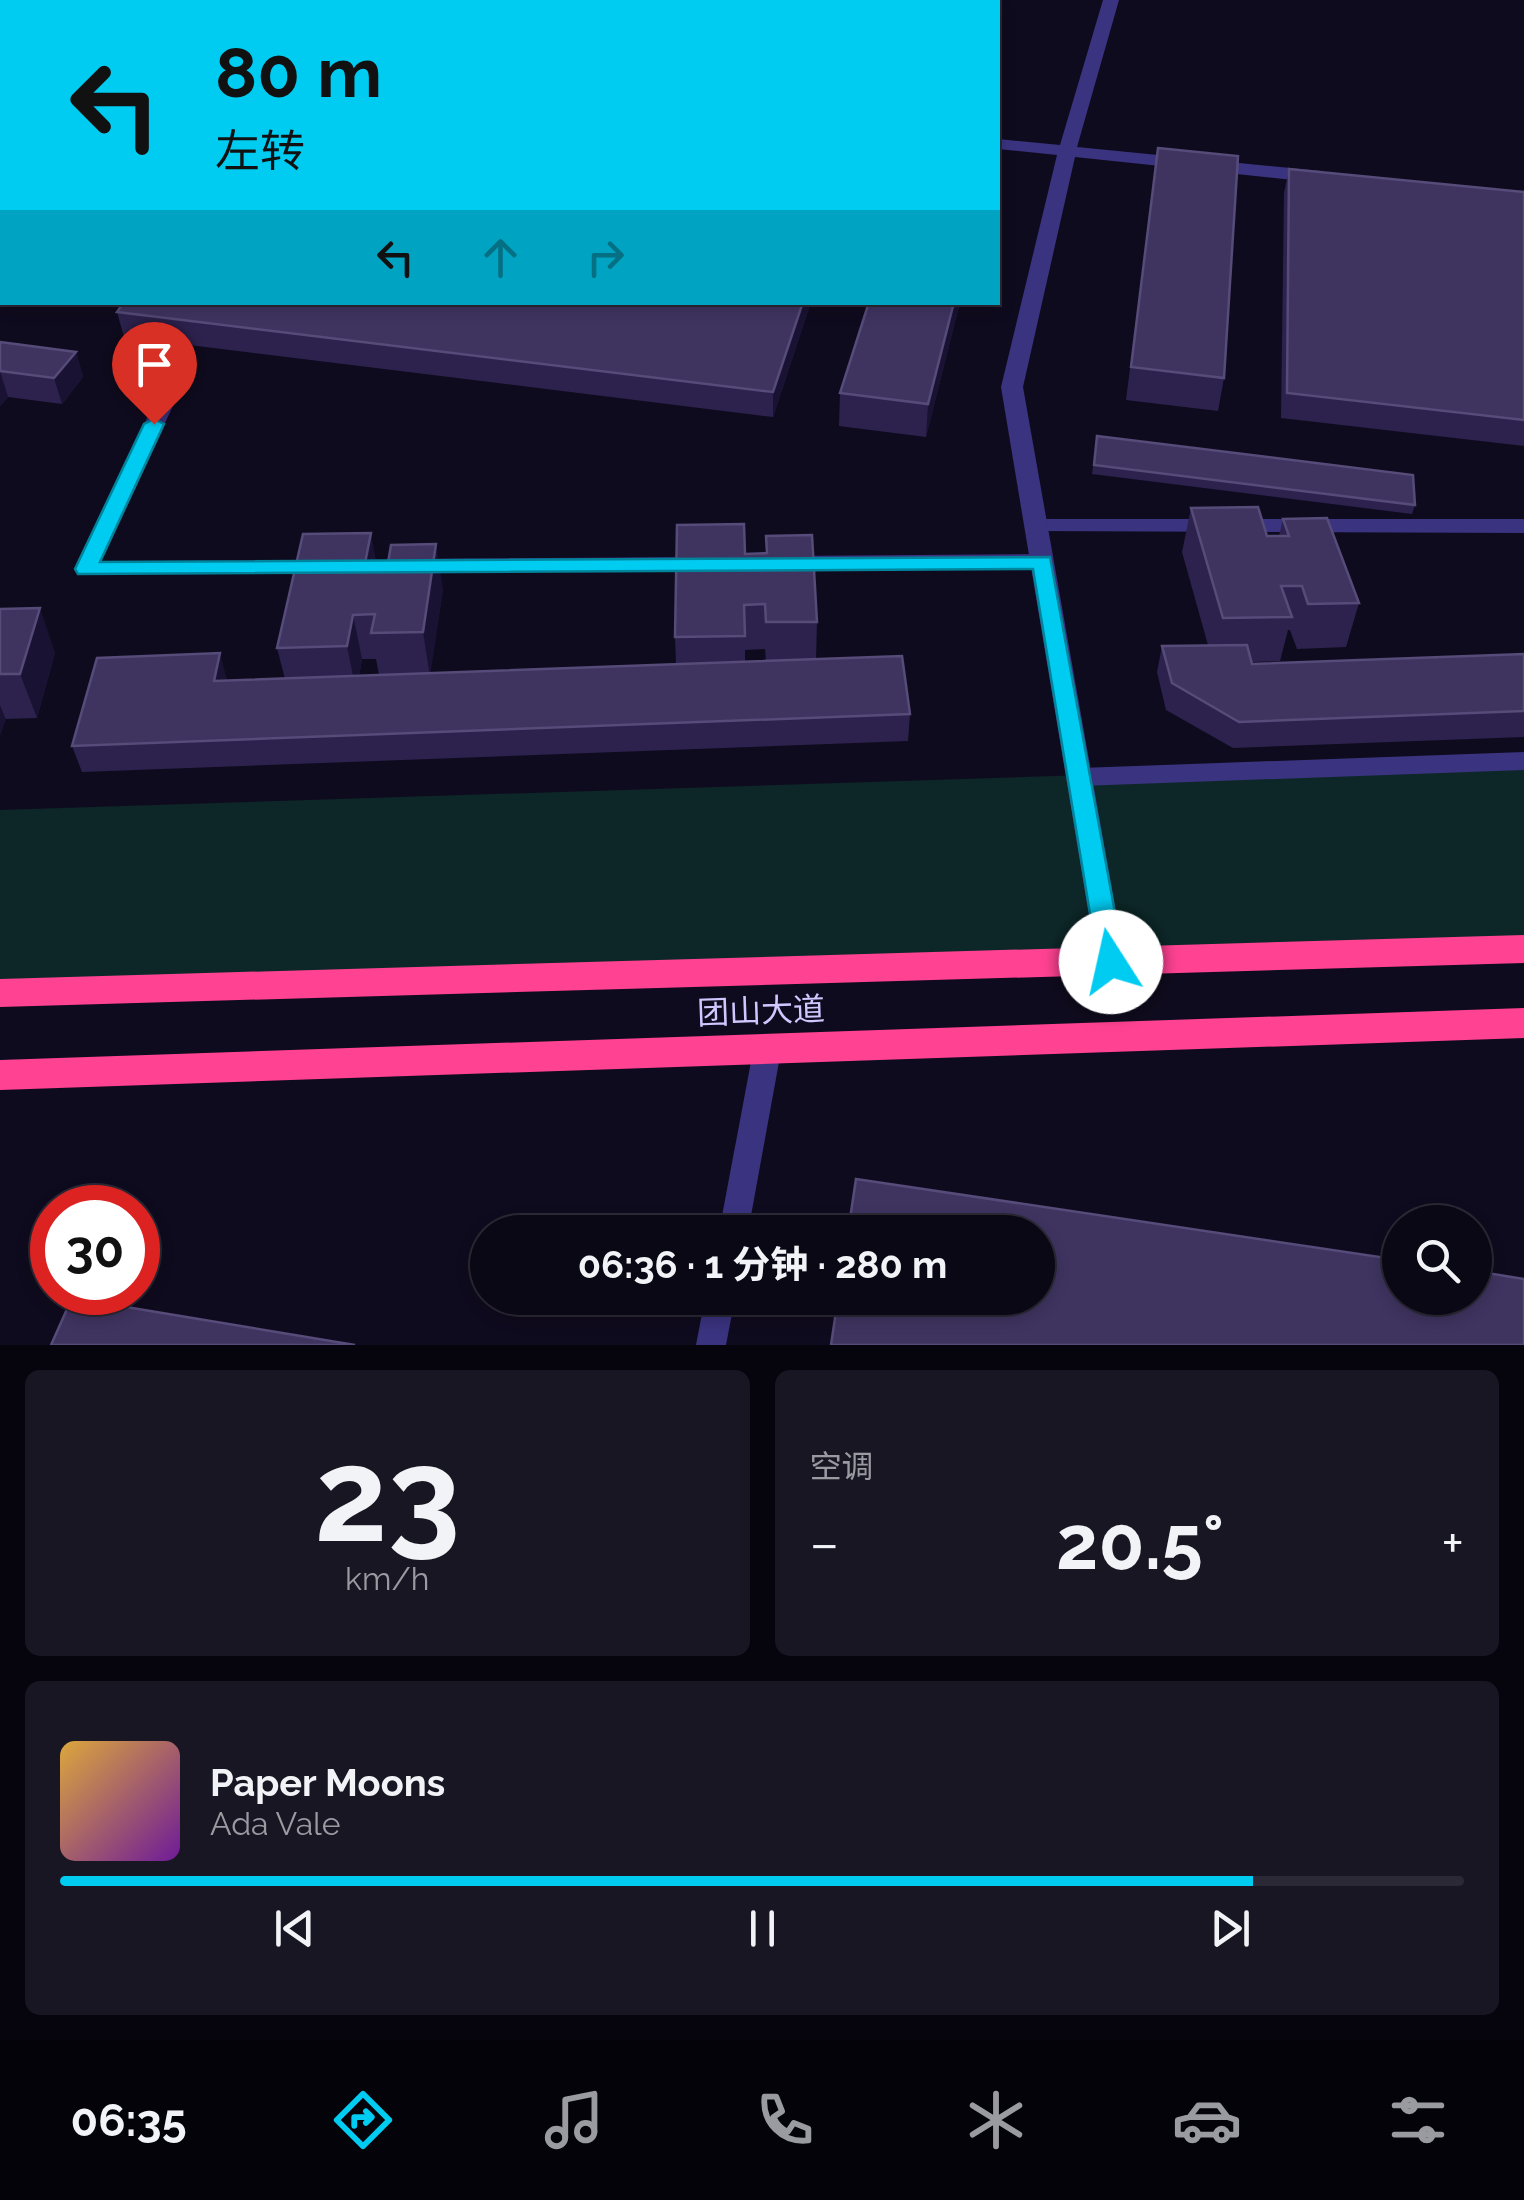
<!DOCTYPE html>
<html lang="zh">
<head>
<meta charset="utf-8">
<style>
	:root { --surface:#0b0816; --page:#191623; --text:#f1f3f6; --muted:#9a9aa1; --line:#2b2935; --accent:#00ccf2 }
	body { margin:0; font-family:Raleway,"Noto Sans SC",sans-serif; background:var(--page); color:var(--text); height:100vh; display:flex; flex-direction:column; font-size:38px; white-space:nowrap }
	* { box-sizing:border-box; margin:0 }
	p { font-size:32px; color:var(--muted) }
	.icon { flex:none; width:55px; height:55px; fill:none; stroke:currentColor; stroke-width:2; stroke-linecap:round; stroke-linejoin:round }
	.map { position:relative; height:1345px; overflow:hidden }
	.sheet { display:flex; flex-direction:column; gap:25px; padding:25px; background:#06040c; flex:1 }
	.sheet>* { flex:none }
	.banner { position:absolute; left:0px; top:0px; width:1000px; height:305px; box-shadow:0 5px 15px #0003,0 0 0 2px var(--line); background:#00ccf2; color:#111; overflow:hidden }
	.fabs { position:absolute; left:1382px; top:1205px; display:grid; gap:20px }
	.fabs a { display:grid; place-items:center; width:110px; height:110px; border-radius:50%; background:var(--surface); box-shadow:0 5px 15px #0003,0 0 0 2px var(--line); font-size:50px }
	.speed { position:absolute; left:30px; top:1185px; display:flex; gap:20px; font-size:50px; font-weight:700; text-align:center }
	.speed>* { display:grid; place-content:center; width:130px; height:130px; border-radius:50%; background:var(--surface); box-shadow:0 5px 15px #0003,0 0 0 2px var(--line); line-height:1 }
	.speed .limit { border:15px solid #d22; background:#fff; color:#111 }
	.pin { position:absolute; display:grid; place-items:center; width:85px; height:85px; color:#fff; margin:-102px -42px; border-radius:50% 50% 50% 0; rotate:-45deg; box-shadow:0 0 10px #0007 }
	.pin .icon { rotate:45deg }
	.me { position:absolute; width:110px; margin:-55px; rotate:350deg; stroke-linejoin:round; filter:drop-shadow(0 0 8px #0008) }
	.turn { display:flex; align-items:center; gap:35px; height:210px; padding:0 50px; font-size:45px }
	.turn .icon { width:130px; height:130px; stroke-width:2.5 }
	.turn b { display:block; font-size:70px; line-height:85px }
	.lanes { display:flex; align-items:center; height:95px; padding:0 50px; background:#0003; justify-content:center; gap:50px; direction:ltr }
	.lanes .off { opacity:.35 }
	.big { font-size:75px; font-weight:700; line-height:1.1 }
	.sheet .widget { flex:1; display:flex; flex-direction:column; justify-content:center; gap:15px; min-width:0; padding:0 35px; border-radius:15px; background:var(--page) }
	.sheet .dial { align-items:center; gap:0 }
	.dial b { font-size:130px; line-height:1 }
	.song { display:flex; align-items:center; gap:30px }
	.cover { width:120px; height:120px; border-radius:15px; background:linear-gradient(135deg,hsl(40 70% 55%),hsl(280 70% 35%)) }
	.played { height:10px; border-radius:5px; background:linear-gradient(90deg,var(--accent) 85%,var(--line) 85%) }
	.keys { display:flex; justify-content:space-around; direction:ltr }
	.heat { display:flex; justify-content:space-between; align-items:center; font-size:55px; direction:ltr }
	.sheet .tiles { flex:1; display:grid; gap:25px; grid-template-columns:1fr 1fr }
	.widget:last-child { grid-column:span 2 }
	.trip { position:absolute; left:470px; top:1215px; width:585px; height:100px; border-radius:50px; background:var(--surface); box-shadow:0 5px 15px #0003,0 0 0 2px var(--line); font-weight:700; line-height:100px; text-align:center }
	.tabs { display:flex; height:160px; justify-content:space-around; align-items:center; background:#040309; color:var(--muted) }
	.tabs .icon { width:70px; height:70px }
	.tabs .active { color:var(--accent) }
	.tabs b { font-size:45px; color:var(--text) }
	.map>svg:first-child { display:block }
	.green { fill:#0d2728 }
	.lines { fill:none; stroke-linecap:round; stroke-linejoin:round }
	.lane { fill:#3a337f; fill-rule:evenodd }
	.street { fill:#3a337f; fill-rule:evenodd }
	.secondary { fill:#6c5eff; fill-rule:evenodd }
	.highway { fill:#ff4292; fill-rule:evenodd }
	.wall { fill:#2d224d; fill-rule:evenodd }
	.shaded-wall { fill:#1a1232 }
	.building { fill:#3f3460; stroke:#564b79; stroke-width:2.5 }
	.route { fill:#00ccf2; stroke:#00859d; stroke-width:2.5 }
	.labels { text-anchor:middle; stroke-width:8; stroke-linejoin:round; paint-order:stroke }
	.near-street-label { font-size:32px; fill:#d1c7ff; stroke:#0f0b1e }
</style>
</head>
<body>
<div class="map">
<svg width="1524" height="1345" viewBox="0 0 1524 1345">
	<rect width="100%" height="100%" fill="#0f0b1e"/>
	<polygon class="green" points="1524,761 1524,949 0,993 0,810"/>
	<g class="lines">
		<g class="lane">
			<polygon points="2,72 2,84 0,85 0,73"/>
			<polygon points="171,383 181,389 99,562 324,560 332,562 335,567 332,572 77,574 74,569 161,389"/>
			<polygon points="1037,519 1524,519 1524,533 1030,531 1027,526 1030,521"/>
			<polygon points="1042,554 1049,556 1053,561 1049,566 786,570 775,563 786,556"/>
			<polygon points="704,557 711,559 715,564 711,569 411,573 400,566 411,559"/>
			<polygon points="1524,752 1524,770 1080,786 1072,783 1068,777 1072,771 1080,768"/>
			<polygon points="767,1040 777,1043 781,1051 748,1232 719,1232 753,1051 757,1043"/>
			<polygon points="705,1298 735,1298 726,1345 696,1345"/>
		</g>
		<polygon class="street" points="1103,0 1119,0 1077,147 1321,171 1330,177 1321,183 1075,157 1023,387 1125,963 1121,971 1111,975 1101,971 1097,963 1001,387 1057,155 998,149 998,139 1060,145"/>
		<polygon class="secondary" points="2,225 2,238 0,239 0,226"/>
		<g class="highway">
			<polygon points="1524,935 1524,963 0,1007 0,979"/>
			<polygon points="1524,1008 1524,1038 0,1090 0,1060"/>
		</g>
	</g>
	<g class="wall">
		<polygon points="1158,148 1224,378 1218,411 1126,400"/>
		<polygon points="1289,169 1524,192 1524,446 1281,418 1284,193"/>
		<polygon points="124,302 811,302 773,417 124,337 117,312"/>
		<polygon points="869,302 960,302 926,437 839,426 840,393"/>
		<polygon points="0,342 76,352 83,377 62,404 8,397 0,406"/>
		<polygon points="1097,436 1415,505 1412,514 1092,474"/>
		<polygon points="1191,508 1267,536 1279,536 1283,519 1359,603 1346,647 1297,649 1290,630 1288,630 1280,661 1252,662 1252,664 1524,654 1524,737 1233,748 1166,710 1157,672 1162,646 1208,645 1182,552"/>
		<path d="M 766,536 L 817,622 L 816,659 L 910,714 L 908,741 L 82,772 L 72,746 L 227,681 L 285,679 L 277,648 L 376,563 L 443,589 L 430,673 L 676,664 L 675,637 L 745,554 L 766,553 ZM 765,649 L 766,661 L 745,662 L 745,650 ZM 362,659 L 376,659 L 379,675 L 359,676 Z"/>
		<polygon points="0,609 55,653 37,718 5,719 0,735"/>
	</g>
	<g class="shaded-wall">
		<polygon points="7,0 46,0 43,2 5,2"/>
		<polygon points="2,5 2,41 0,44 0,7"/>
		<polygon points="803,302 811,302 773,417 773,392"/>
		<polygon points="954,302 960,302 926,437 928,404"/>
		<polygon points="76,352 83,377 62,404 54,378"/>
		<polygon points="0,371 8,397 0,406"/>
		<polygon points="371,533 379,577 365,563"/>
		<polygon points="436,544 443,589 430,677 423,632"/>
		<polygon points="40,608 55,653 37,718 20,674"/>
		<polygon points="353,615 362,659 356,691 347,646"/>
		<polygon points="220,653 227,680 221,708 214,681"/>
		<polygon points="0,705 6,720 0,735"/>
	</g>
	<g class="building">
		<polygon points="1158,148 1238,156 1224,378 1131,367"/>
		<polygon points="1289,169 1524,192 1524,420 1287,393"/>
		<polygon points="124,302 803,302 773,392 117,312"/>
		<polygon points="869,302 954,302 928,404 840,393"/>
		<polygon points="0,342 76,352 54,378 0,371"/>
		<polygon points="1097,436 1413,475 1415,505 1094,465"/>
		<polygon points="1258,507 1267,536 1289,536 1283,519 1327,518 1359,603 1308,604 1302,586 1281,586 1292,617 1223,618 1191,508"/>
		<polygon points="744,524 745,554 767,553 766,536 812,535 817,622 766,622 765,604 744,605 745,636 675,637 677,525"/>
		<polygon points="371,533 365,563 388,563 391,545 436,544 423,632 371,633 375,614 353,615 347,646 277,648 303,534"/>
		<polygon points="40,608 20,674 0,674 0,609"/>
		<polygon points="1247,645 1252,664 1524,654 1524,711 1239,722 1172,683 1162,646"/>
		<polygon points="220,653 214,681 902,656 910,714 72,746 97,658"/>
		<polygon points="856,1179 1400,1260 1400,1298 1475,1298 1475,1271 1524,1279 1524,1345 831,1345 838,1298 1038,1298 1038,1232 848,1232"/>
		<polygon points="72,1298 355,1345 51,1345"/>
	</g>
	<polygon class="route" points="154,419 164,424 100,562 1050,557 1124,962 1121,970 1111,973 1102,970 1098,962 1033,569 78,574 75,569 144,424"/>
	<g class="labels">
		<g class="near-street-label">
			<text transform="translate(761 1011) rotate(-2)" y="11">团山大道</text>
		</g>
	</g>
</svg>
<div class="fabs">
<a><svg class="icon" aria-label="search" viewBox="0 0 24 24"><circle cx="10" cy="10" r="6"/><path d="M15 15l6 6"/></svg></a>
</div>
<div class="speed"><div class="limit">30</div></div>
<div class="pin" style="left:154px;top:424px;background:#d93025"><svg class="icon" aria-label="arrive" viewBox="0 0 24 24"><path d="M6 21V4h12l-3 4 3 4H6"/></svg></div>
<svg class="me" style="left:1111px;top:962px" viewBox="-20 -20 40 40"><circle r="19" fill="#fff"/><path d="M0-13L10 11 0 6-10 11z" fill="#00ccf2"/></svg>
<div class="trip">06:36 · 1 分钟 · 280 m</div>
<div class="banner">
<div class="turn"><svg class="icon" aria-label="left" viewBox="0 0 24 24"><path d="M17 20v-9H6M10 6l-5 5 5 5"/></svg><div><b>80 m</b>左转</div></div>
<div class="lanes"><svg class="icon" aria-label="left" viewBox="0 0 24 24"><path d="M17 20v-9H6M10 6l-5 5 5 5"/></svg><svg class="icon off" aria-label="ahead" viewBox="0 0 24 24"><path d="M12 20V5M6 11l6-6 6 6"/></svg><svg class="icon off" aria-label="right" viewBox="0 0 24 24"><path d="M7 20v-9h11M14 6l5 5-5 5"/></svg></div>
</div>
</div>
<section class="sheet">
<div class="tiles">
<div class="widget dial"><b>23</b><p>km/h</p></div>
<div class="widget"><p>空调</p>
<div class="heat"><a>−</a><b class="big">20.5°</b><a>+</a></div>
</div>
<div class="widget">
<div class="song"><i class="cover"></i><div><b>Paper Moons</b><p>Ada Vale</p></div></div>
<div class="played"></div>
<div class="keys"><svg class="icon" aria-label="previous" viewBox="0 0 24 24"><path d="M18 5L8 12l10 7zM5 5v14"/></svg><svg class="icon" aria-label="pause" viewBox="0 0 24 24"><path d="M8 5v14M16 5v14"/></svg><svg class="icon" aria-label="next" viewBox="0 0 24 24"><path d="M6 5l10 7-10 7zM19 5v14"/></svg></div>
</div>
</div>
</section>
<nav class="tabs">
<b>06:35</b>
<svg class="icon active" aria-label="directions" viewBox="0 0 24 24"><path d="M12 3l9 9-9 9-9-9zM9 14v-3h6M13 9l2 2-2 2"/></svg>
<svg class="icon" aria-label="music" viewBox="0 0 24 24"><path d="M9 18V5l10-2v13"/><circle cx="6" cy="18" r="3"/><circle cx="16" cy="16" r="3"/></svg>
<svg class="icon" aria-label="phone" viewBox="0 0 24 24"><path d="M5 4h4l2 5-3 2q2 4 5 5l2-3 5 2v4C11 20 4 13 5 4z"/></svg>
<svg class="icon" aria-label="climate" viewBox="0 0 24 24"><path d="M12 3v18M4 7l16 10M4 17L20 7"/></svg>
<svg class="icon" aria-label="car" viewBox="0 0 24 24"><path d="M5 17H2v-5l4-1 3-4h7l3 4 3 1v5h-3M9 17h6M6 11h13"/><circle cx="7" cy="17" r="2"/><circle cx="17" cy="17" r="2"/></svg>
<svg class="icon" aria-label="filters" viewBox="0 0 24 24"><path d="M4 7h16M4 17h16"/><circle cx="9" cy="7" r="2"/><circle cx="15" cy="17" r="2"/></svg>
</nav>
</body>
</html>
